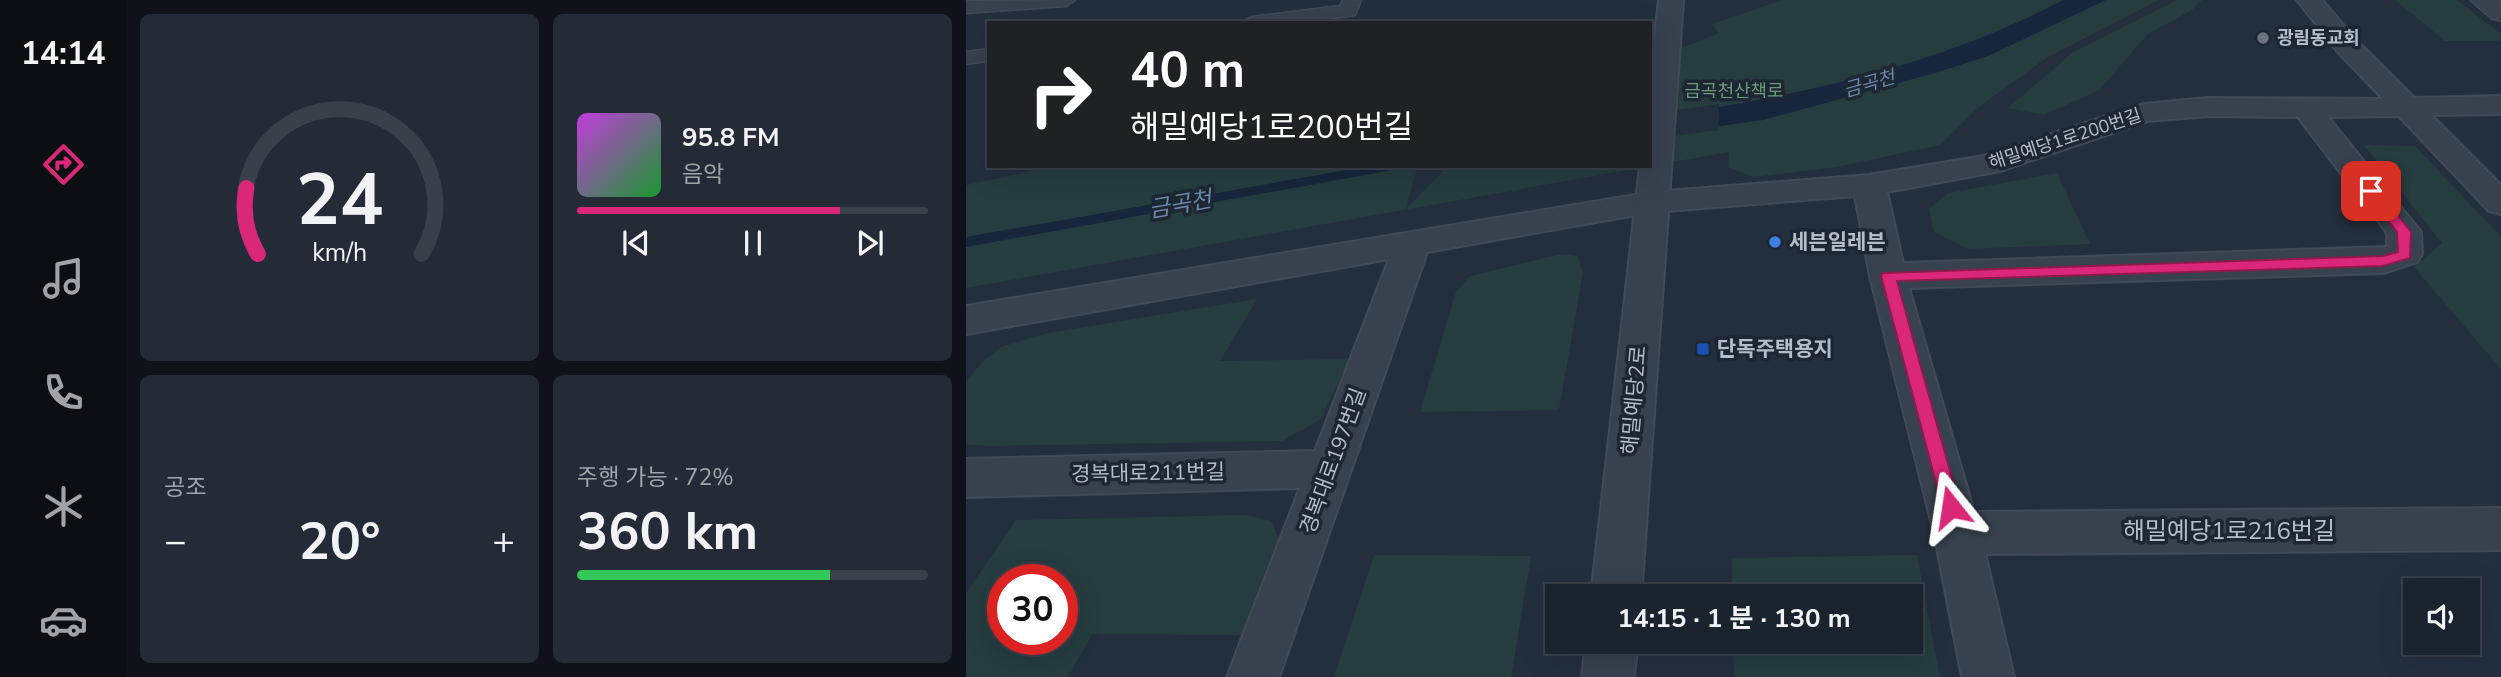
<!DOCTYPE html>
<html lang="ko">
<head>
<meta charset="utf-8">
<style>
	:root { --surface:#1b232e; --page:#242b36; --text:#f1f3f6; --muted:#a0a4aa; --line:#39404a; --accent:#db2777 }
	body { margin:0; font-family:"Nunito Sans","Noto Sans KR",sans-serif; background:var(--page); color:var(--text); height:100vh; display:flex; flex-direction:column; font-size:26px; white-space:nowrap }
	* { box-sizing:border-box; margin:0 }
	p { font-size:23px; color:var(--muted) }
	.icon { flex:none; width:38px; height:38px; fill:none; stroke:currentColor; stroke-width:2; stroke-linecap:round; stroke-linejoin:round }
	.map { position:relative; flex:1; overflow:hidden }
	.side { display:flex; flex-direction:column; gap:14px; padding:14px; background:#0f1319; width:840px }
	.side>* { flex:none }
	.banner { position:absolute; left:21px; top:21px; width:665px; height:147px; border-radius:0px; box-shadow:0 7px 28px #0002,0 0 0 2px var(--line); background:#202124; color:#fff; overflow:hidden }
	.tools { position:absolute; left:1437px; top:578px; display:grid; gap:14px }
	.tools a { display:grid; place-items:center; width:77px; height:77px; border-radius:0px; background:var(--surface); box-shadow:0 7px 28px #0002,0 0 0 2px var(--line); font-size:35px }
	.speed { position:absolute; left:21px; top:564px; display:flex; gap:14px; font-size:35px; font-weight:700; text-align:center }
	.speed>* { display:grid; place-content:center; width:91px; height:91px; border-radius:50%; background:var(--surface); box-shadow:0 7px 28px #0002,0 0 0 2px var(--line); line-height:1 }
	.speed .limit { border:10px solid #d22; background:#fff; color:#111 }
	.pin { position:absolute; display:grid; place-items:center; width:60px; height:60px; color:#fff; margin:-30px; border-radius:14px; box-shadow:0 4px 10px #0006 }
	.me { position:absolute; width:77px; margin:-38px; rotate:345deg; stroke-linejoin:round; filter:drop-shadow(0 0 5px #0008) }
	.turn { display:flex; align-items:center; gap:24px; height:147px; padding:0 28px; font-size:32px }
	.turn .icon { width:91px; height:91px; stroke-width:2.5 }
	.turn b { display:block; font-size:49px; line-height:60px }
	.big { font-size:52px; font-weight:700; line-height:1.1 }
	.side .tile { flex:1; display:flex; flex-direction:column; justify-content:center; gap:10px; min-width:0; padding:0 24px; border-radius:10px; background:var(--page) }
	.side .dial { align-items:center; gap:0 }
	.dial svg { height:182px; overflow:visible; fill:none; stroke:var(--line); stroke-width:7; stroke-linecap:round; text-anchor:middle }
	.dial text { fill:var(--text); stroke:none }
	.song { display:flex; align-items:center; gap:21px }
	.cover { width:84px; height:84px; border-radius:10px; background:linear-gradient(135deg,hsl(290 70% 55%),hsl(130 70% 35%)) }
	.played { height:7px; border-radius:4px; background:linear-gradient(90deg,var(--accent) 75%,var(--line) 75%) }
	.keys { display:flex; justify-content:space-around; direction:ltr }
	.heat { display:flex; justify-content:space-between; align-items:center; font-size:38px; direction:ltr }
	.charge { height:10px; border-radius:5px; background:linear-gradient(90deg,#34c759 72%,var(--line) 0) }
	.side .tiles { flex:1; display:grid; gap:14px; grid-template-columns:repeat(2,1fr) }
	.trip { position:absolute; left:579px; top:584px; width:378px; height:70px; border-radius:0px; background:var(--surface); box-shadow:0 7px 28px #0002,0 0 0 2px var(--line); font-weight:700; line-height:70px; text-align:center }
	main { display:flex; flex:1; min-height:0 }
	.tabs { display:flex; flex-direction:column; width:126px; justify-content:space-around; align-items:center; background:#0b0e12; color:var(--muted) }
	.tabs .icon { width:49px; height:49px }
	.tabs .current { color:var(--accent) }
	.tabs b { font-size:32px; color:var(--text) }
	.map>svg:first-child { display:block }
	.green { fill:#263c3f; fill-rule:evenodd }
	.water { fill:#17263c }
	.pier { fill:#242f3e }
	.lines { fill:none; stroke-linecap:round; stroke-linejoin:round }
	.stream { fill:#17263c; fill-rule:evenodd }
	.service-casing { stroke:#414a57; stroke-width:3 }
	.minor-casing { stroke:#414a57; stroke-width:4 }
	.tertiary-casing { stroke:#414a57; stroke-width:4 }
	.service { fill:#38414e; fill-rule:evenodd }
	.minor { fill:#38414e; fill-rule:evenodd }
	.tertiary { fill:#38414e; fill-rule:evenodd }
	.route { fill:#db2777; stroke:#8e194d; stroke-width:2 }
	.worship-dot { fill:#6b7280; stroke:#1d2633; stroke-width:2.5 }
	.shop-dot { fill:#3f7fe0; stroke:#1d2633; stroke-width:2.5 }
	.transit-dot { fill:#1a4fb4; stroke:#1d2633; stroke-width:2.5 }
	.labels { text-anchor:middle; stroke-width:7; stroke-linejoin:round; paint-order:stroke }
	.far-poi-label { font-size:18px; font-weight:bold; fill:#b4bcc9; stroke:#1d2633; text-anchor:start }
	.far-park-label { font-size:18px; fill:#6b9a76; stroke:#1d2633 }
	.far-street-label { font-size:18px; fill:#b4bcc9; stroke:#1d2633 }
	.far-water-label { font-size:19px; font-style:italic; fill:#6d86a8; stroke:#1d2633 }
	.poi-label { font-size:21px; font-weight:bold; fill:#b4bcc9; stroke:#1d2633; text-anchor:start }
	.street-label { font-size:21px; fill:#b4bcc9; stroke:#1d2633 }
	.water-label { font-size:23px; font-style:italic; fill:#6d86a8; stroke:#1d2633 }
	.near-street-label { font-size:24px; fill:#b4bcc9; stroke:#1d2633 }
</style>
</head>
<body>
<main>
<nav class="tabs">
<b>14:14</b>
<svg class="icon current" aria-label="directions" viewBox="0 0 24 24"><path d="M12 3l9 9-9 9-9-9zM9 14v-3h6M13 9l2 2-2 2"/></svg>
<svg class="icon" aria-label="music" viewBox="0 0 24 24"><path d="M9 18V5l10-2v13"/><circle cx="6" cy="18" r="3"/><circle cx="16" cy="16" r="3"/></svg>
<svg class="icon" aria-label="phone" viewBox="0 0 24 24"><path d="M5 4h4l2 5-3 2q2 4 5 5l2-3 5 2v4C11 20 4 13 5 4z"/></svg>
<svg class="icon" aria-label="climate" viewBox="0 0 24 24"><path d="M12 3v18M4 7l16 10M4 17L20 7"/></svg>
<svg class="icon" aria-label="car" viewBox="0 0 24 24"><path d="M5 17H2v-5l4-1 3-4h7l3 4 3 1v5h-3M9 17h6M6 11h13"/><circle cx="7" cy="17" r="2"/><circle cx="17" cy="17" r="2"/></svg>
</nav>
<section class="side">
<div class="tiles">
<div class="tile dial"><svg viewBox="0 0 100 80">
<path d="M14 69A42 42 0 1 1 86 69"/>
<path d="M14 69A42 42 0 0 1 9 40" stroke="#db2777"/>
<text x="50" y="56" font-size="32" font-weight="700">24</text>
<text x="50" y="72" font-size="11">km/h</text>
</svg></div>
<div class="tile">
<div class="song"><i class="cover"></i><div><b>95.8 FM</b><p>음악</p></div></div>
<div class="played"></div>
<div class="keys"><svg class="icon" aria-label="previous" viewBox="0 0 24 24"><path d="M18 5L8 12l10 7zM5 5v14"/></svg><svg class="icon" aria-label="pause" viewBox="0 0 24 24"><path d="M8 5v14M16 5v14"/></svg><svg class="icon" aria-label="next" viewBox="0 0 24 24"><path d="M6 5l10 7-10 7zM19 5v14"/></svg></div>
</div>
<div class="tile"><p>공조</p>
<div class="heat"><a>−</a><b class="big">20°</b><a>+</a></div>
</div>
<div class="tile"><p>주행 가능 · 72%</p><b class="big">360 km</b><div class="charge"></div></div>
</div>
</section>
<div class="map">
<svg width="1535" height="677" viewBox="0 0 1535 677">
	<rect width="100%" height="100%" fill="#242f3e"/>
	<g class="green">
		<polygon points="816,0 1193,0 1080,58 1013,107 974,145 871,167 788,177 762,167 763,152 0,288 0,185 88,166 452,166 439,210 482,166 684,166 684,61 753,33 746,24"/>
		<polygon points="1211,0 1236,0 1226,10 1182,34 1133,90 1078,115 1042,108 1106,53"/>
		<polygon points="1429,0 1491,0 1535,34 1535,41 1479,41"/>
		<polygon points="1398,145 1449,146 1535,237 1535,369 1448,267 1476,243"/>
		<polygon points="1091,173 1124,244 1002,249 968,232 963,209 982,193"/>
		<polygon points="596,254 612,256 617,273 593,410 454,412 490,292 504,276"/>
		<polygon points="291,299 254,361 384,359 354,420 316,441 21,446 0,444 0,382 17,361 35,347 82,333"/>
		<path d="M 281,515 L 305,521 L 314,541 L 281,635 L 126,634 L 102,677 L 0,677 L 0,593 L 50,520 ZM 37,579 L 96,579 L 96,639 L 37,639 Z"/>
		<polygon points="408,555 565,556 545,677 368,677"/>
		<polygon points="951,555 974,677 768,677 767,642 945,642 945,597 766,597 766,558"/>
	</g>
	<path class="water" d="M 1097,0 L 1140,0 L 1022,56 L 969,73 L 797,120 L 684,136 L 684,118 C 827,97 968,68 1097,0 Z"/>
	<polygon class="pier" points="753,104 753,130 684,139 684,114"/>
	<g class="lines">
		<polygon class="stream" points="404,166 433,166 427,170 0,247 0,237"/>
		<g class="service-casing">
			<g id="service">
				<polygon points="109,0 100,6 0,13 0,1"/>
				<polygon points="377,0 395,0 389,15 334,23 275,23 285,17 374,6"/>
				<polygon points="23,49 23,61 0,64 0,52"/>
			</g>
		</g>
		<g class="minor-casing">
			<g id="minor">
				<path d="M 1331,0 L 1356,0 L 1390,40 L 1448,98 L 1535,96 L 1535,114 L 1465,115 L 1535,185 L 1535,214 L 1523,211 L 1433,116 L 1362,117 L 1455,232 L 1456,254 L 1451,262 L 1417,273 L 943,288 L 1008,512 L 1535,508 L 1535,550 L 1019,554 L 1048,677 L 996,677 L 968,533 L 904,276 L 889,196 L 687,212 L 461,252 L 313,677 L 261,677 L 334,488 L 0,497 L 0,459 L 349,451 L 423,259 L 0,334 L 0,306 L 687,192 L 903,175 L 1018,156 L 1178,104 L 1242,98 L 1417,99 L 1372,52 ZM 1242,116 L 1332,117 L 1421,233 L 1421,247 L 937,263 L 921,192 L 1034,171 L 1182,121 Z"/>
				<polygon points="1505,0 1533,0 1535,20 1526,18"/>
			</g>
		</g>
		<g class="tertiary-casing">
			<g id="tertiary">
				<polygon points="693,0 717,0 675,597 625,597 674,166 684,166 684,77"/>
				<polygon points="620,642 672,642 668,677 616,677"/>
			</g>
		</g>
		<use href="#service" class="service"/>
		<use href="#minor" class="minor"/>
		<use href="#tertiary" class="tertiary"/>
	</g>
	<polygon class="route" points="1400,188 1410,188 1445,232 1444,258 1417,266 931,281 994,507 991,513 978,513 915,276 917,273 1417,256 1432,252 1431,232 1400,194"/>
	<circle class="worship-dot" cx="1297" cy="38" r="7"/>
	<circle class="shop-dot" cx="809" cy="242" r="7"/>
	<rect class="transit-dot" x="730" y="342" width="14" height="14" rx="3.5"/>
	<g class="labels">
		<g class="far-poi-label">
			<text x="1311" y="44">광림동교회</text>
		</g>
		<g class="far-park-label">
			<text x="768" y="97">금곡천산책로</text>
		</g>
		<g class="far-street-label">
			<text transform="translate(1099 139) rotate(-18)" y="6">해밀예당1로200번길</text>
		</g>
		<g class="far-water-label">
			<text transform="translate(903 83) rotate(-16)" y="7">금곡천</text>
		</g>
		<g class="poi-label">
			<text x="823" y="249">세븐일레븐</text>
			<text x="751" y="356">단독주택용지</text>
		</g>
		<g class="street-label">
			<text transform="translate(668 400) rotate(-85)" y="7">해밀예당2로</text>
			<text transform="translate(367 461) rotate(-70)" y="7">경복대로197번길</text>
			<text transform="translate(182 473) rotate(-1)" y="7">경복대로211번길</text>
		</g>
		<g class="water-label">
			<text transform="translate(214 204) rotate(-10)" y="8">금곡천</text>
		</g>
		<g class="near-street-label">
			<text x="1263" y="539">해밀예당1로216번길</text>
		</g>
	</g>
</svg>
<div class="tools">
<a><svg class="icon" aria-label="sound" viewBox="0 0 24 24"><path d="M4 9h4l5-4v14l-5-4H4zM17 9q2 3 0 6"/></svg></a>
</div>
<div class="speed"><div class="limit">30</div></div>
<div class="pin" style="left:1405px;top:191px;background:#d93025"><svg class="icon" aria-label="arrive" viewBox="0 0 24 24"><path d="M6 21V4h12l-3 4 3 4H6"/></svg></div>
<svg class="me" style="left:985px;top:507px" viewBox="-20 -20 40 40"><path d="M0-17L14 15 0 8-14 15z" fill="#db2777" stroke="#fff" stroke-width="4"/></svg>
<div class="trip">14:15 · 1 분 · 130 m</div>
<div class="banner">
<div class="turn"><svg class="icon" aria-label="right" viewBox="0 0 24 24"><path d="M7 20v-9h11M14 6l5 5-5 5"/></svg><div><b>40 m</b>해밀예당1로200번길</div></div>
</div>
</div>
</main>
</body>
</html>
